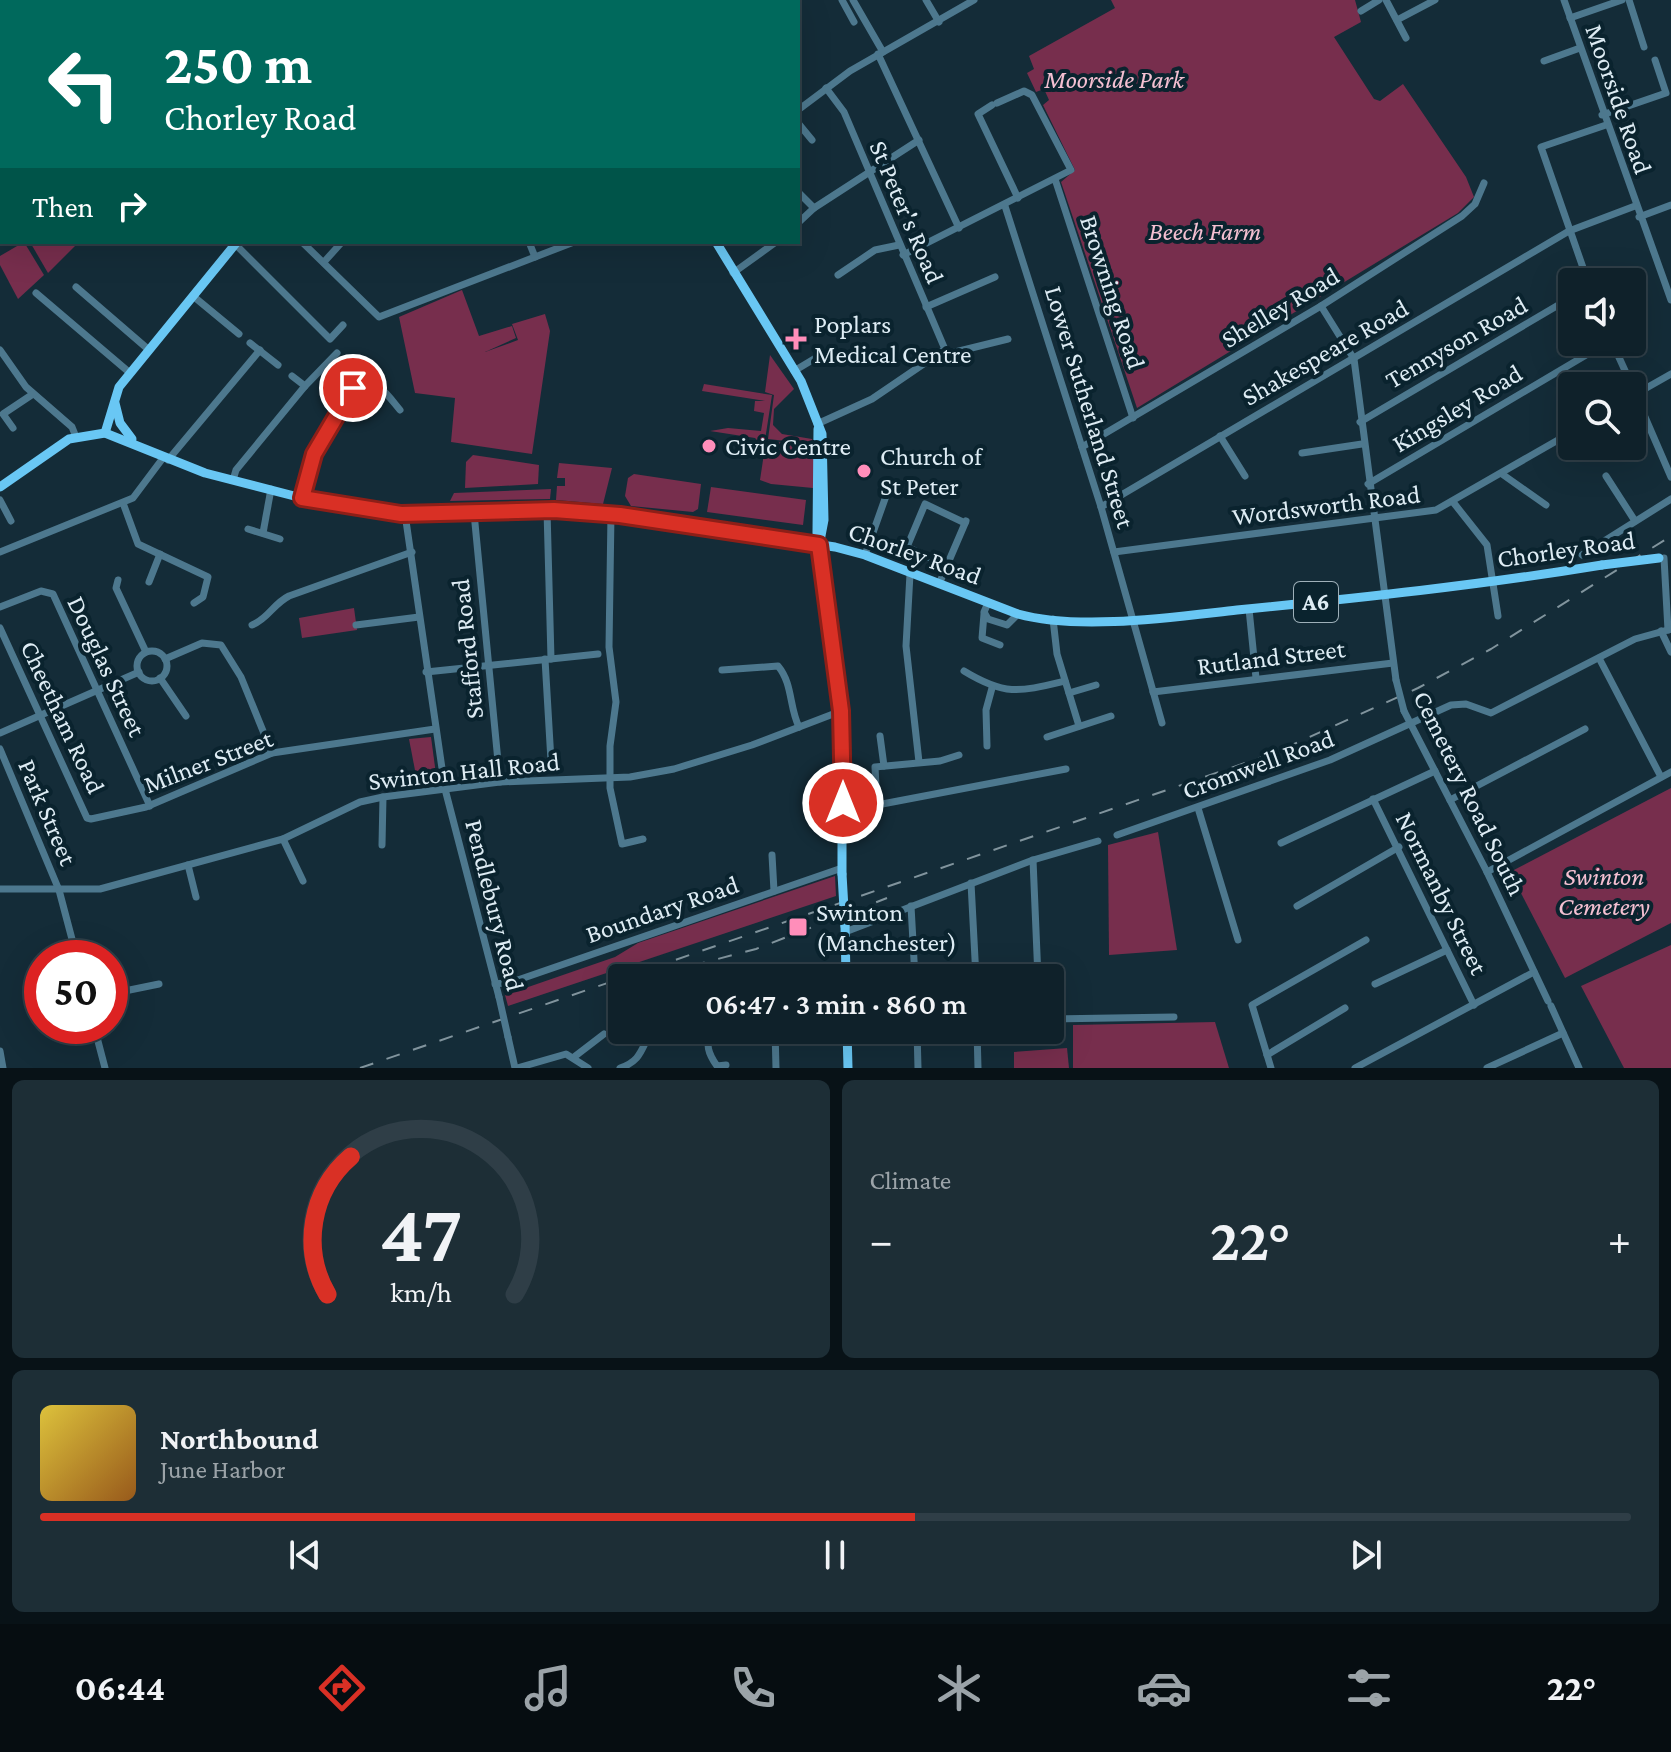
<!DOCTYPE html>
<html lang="en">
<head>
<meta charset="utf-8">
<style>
	:root { --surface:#0f212a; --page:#1d2e36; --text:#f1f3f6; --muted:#9ba3a8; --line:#2f3e47; --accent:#d93025 }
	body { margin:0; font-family:"Crimson Pro",serif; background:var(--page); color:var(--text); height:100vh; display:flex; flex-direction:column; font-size:30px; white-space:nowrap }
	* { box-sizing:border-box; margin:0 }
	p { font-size:26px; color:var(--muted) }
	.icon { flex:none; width:44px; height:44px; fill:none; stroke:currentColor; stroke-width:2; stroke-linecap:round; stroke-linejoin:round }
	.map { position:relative; height:1068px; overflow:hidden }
	.side { display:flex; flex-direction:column; gap:12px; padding:12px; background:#081217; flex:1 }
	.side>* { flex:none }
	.guide { position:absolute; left:0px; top:0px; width:800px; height:244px; box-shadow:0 8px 32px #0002,0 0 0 2px var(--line); background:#00695c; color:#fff; overflow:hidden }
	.controls { position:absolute; left:1558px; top:268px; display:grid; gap:16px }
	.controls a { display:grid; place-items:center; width:88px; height:88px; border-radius:8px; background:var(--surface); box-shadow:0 8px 32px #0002,0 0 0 2px var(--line); font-size:40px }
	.speed { position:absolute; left:24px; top:940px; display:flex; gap:16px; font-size:40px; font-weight:700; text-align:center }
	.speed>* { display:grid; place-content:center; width:104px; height:104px; border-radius:50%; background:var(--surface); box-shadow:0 8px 32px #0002,0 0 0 2px var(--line); line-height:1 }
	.speed .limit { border:12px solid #d22; background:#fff; color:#111 }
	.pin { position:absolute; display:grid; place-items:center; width:68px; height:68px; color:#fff; margin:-34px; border:4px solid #fff; border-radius:50%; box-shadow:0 2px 8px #0007 }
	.me { position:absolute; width:88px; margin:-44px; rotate:0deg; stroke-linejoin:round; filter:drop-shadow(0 0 6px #0008) }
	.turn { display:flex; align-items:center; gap:28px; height:168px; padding:0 32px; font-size:36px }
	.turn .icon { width:104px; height:104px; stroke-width:2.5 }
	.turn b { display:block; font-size:56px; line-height:68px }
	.then { display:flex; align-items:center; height:76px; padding:0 32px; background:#0003; gap:16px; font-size:30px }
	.big { font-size:60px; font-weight:600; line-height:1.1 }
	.side .card { flex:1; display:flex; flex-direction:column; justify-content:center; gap:12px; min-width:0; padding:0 28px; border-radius:12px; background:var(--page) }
	.side .dial { align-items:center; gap:0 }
	.dial svg { height:208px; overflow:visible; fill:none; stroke:var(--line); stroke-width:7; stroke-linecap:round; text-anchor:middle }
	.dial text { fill:var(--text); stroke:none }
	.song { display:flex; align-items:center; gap:24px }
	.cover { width:96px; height:96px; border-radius:12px; background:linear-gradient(135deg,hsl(50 70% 55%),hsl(30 70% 35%)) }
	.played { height:8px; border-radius:4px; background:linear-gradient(90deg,var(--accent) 55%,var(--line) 55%) }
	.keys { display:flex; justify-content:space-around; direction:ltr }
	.heat { display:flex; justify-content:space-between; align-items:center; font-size:44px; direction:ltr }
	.side .tiles { flex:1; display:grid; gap:12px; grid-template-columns:1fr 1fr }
	.card:last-child { grid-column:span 2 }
	.trip { position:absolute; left:608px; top:964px; width:456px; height:80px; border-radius:8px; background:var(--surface); box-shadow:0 8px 32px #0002,0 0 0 2px var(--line); font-weight:600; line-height:80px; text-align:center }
	.tabs { display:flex; height:128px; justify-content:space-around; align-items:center; background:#060d11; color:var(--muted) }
	.tabs .icon { width:56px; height:56px }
	.tabs .current { color:var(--accent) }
	.tabs b { font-size:36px; color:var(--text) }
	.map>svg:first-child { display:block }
	.green { fill:#772e4d }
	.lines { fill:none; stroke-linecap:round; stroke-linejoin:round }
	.minor { stroke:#4d788e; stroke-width:7 }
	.major { stroke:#69c7f4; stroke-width:9 }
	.rail { stroke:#81949d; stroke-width:2; stroke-dasharray:14 14; stroke-linecap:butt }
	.minor-bridge { stroke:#4d788e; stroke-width:7 }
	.major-bridge { stroke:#69c7f4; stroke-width:9 }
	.route-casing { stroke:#8d1f18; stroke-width:20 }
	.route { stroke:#d93025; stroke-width:14 }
	.poi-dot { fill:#ff8eba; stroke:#0a232e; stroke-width:3 }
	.labels { text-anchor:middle; stroke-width:8; stroke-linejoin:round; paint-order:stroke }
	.shield { fill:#0a232e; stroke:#9eb0b9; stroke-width:2 }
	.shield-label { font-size:24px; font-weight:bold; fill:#deecf4 }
	.park-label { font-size:26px; font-style:italic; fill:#f5c0d2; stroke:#0a232e }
	.street-label { font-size:26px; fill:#deecf4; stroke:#0a232e }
	.poi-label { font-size:26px; fill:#deecf4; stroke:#0a232e; text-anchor:start }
</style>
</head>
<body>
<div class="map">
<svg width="1671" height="1068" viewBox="0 0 1671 1068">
	<rect width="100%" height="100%" fill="#142c38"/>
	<g class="green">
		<polygon points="1111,0 1355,0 1361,22 1334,37 1374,99 1380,101 1403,84 1466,177 1474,197 1458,213 1137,408 1061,182 1075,170 1043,105 1049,100 1044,89 1036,92 1027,73 1034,69 1029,56 1115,8"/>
		<polygon points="24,242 44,275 18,299 0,265 0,256"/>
		<polygon points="30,242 79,242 48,273"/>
		<polygon points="462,290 479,336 512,326 516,338 485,352 518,340 512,324 545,314 550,331 532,454 451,442 455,398 415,393 399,317"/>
		<polygon points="770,355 794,389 774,409 773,425 782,434 812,439 814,444 768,439 774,395 765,392"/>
		<polygon points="704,384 772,395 765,440 761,444 755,438 710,431 728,428 761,431 764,413 754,411 755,401 765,401 702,391"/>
		<polygon points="777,442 815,447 813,488 771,484 760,480 765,447"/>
		<polygon points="473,455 539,465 538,484 465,488 466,462"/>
		<polygon points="559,463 612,468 603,504 556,500 557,486 565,486 565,478 557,478"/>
		<polygon points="634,474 701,484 698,509 693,512 631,506 625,496 628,478"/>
		<polygon points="711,487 806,500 803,525 707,512"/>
		<polygon points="551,489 550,499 450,501 454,493"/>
		<polygon points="354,608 357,630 302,638 299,618"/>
		<polygon points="431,737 437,782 418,786 409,739"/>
		<polygon points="1671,788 1671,923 1565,978 1510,872"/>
		<polygon points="1158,832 1177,950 1109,955 1108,845"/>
		<polygon points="835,876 836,896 508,1006 505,995 615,957 638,943"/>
		<polygon points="1671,945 1671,1068 1624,1068 1581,986"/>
		<polygon points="1215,1022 1229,1068 1073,1068 1073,1025"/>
		<polygon points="1067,1048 1069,1068 1014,1068 1014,1052"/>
	</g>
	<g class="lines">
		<g class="minor">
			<polyline points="75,0 76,2"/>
			<polyline points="237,0 238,2"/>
			<polyline points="382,0 384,2"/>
			<polyline points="428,0 432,2"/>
			<polyline points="541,0 543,2"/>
			<polyline points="719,0 719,2"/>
			<polyline points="778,0 779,2"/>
			<polyline points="842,0 854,22"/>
			<polyline points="853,0 883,52"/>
			<polyline points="926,0 939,22"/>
			<polyline points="1386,0 1406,38"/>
			<polyline points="1564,0 1671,300"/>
			<polyline points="1629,0 1644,47"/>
			<polyline points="54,2 58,0"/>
			<polyline points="458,2 459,0"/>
			<polyline points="622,2 626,0"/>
			<polyline points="1361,11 1379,0"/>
			<polyline points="1570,18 1622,0"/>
			<polyline points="1397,20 1435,0"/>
			<polyline points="0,28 2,27"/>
			<polyline points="0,43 2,47"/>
			<polyline points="878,54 959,228"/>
			<polyline points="1544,61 1580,48"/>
			<polyline points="826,88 844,112 947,354 1008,339"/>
			<polyline points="992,105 978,114 1018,198"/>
			<polyline points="0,110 2,105"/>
			<polyline points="798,110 850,71 974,0"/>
			<polyline points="1602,115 1666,93 1655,60"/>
			<polyline points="798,123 812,140"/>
			<polyline points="1055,179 1133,418"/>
			<polyline points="0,188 2,187"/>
			<polyline points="798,192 814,208"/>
			<polyline points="1005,206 1101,507 1162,723"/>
			<polyline points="1639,217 1671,205"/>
			<polyline points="798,223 814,208 919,140"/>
			<polyline points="302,242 379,317 574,242"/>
			<polyline points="529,242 535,257"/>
			<polyline points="235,244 330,339 343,325"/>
			<polyline points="903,255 1071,170 1032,95 1024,91 997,103"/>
			<polyline points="324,262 342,242"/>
			<polyline points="733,273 776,242"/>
			<polyline points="838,275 875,250 899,245"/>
			<polyline points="1588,282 1541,147 1606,125"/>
			<polyline points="76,287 149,350"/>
			<polyline points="36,293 130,373"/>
			<polyline points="193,296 239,334"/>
			<polyline points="1321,306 1354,359 1396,680"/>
			<polyline points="926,307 995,277"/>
			<polyline points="1612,342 1632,386"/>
			<polyline points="250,343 278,365"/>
			<polyline points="0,350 26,387 72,427 76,437"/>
			<polyline points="794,371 819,356"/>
			<polyline points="292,376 305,386"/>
			<polyline points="1632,387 1671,477"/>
			<polyline points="1634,395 1671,374"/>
			<polyline points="1360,422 1572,297"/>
			<polyline points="817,424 872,399 944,350"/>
			<polyline points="13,428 3,414 33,394"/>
			<polyline points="1220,436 1245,476"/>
			<polyline points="1082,447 1321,306 1462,216 1475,204 1484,183"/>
			<polyline points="1302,453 1362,444"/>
			<polyline points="168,460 260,350"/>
			<polyline points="1502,474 1546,505"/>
			<polyline points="1606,476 1635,521"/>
			<polyline points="233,480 236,470 305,386 337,353"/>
			<polyline points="1368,484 1608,342"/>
			<path d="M 302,498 C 309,472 335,384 367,383 C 381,383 392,401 400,410"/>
			<polyline points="0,500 11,521"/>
			<polyline points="1453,502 1487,545 1498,616"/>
			<polyline points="123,503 138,544 208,577 203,597 194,603"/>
			<polyline points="1101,507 1569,231 1635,206"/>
			<polyline points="547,510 551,659"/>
			<polyline points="474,513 500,782"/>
			<polyline points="405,514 445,789 499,997"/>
			<polyline points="611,514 609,647 616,702 610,746 610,788 622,844 643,839"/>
			<polyline points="248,529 280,539"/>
			<polyline points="263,533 271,489"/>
			<polyline points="0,552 133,498 163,458"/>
			<polyline points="1114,552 1436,510 1572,432"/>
			<polyline points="865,555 886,496"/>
			<polyline points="1582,555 1671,499"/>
			<polyline points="1664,558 1668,630"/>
			<polyline points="948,566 907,547 925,504 965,523"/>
			<polyline points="910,574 906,646 919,762"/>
			<polyline points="118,580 116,588 146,652"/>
			<polyline points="149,582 160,554"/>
			<polyline points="939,584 966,521"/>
			<polyline points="988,603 984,612 988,619 1007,625 1018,614"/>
			<polyline points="0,607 41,591 53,594 150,806"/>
			<polyline points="1249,609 1256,678"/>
			<polyline points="984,614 982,638 1000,645"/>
			<polyline points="1053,619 1057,654 1079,726"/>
			<path d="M 252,625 C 268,619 273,604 289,596 L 412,552"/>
			<polyline points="356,625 419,617"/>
			<polyline points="0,628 87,818 91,819 146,807 272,753 435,729"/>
			<polyline points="1661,631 1671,652"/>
			<circle cx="152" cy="666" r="15"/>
			<polyline points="1599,658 1661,777"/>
			<polyline points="165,659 202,643 221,645 241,677 272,753"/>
			<polyline points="545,659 551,761"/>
			<path d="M 722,670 L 778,666 C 793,684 789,707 799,727"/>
			<path d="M 964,671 C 1005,696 1019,692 1065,681"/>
			<polyline points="426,672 598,654"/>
			<polyline points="160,678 186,716"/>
			<polyline points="1153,692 1393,663"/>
			<polyline points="1069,693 1096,685"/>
			<polyline points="1404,711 1487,872 1548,1001"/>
			<polyline points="0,733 139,672"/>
			<polyline points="880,736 884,766"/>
			<polyline points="1047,737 1111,716"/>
			<polyline points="987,746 986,710 992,688"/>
			<polyline points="0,749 59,890 77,958"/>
			<polyline points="1373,799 1474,1005"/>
			<polyline points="1450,800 1585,729"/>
			<polyline points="843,803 877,805 1066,769"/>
			<polyline points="877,805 875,767 940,761 959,755"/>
			<polyline points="1198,808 1238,940"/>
			<polyline points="1117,835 1330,760 1451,705 1466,704 1491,713 1635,639 1671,629"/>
			<polyline points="283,839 303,881"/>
			<polyline points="1281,843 1435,771"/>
			<polyline points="382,845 383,797"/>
			<polyline points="772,855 774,891"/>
			<polyline points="1033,860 1038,978"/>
			<polyline points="188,865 196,897"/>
			<polyline points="1487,872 1671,772"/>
			<polyline points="971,883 976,978"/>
			<polyline points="0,889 100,889 283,839 360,802 383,797 500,782 630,777 674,769 752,745 841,711"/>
			<polyline points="911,906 915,978"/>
			<polyline points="1297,906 1399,847"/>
			<polyline points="845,932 1033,860 1098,841"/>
			<polyline points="495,984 512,982 842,868"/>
			<polyline points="1375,984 1447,950"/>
			<polyline points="110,994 159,984"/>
			<polyline points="1551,1006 1579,1068"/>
			<polyline points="1050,1019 1174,1017"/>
			<polyline points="94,1026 105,1068"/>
			<path d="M 709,1030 C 707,1046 707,1052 717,1066 L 726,1065"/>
			<polyline points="775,1030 776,1068"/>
			<polyline points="917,1030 918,1068"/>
			<polyline points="977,1030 978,1068"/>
			<polyline points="508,1037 515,1068"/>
			<polyline points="0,1051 3,1068"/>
			<polyline points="1267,1055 1345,1008"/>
			<polyline points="574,1057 604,1034"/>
			<polyline points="517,1068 566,1054 588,1068"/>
			<path d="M 620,1068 C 642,1061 641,1048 652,1030"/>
			<polyline points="1271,1068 1252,1005 1366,940"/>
			<polyline points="1355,1068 1534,972"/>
			<polyline points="1487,1068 1563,1033"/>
		</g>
		<g class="major">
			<polyline points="609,0 610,2"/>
			<polyline points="376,2 377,0"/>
			<polyline points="716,242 801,381 822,434 824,520 820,541"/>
			<polyline points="115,403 120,423 132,439"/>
			<polyline points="818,429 817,533 842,733 842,874"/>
			<polyline points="105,433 119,387 237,242"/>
			<path d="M 0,487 L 69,439 L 105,433 L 205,473 L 302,498 L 387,512 L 554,510 L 611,514 L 835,547 L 865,555 L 1018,614 C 1079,631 1174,617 1237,610 C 1359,598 1481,585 1602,565"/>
			<polyline points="845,926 846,978"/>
			<polyline points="847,1030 848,1068"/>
		</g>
		<g class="rail">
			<polyline points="664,973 756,949 887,898"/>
			<polyline points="623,978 1274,753 1418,688 1491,649 1671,536"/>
			<polyline points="360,1068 622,978"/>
		</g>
		<g class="minor-bridge">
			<polyline points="1396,680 1404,711"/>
			<polyline points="499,997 508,1037"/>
		</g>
		<g class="major-bridge">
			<polyline points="1602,565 1659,558"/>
			<polyline points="842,874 845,926"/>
		</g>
	</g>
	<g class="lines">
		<g class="route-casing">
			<polyline id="route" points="353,388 314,454 302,498 401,514 554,510 620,515 819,545 841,711 843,803"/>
		</g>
		<use href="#route" class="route"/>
	</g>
	<g class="poi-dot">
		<path d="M792 327h8v8h8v8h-8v8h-8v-8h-8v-8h8z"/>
		<circle cx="709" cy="446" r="8"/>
		<circle cx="864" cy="471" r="8"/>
		<rect x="788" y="917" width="20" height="20" rx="4"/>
	</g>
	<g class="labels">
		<rect class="shield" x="1294" y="582" width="44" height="40" rx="6"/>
		<g class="shield-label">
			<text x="1316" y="610">A6</text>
		</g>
		<g class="park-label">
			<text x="1114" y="88">Moorside Park</text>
			<text x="1205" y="240">Beech Farm</text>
			<text x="1604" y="885">Swinton<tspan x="1604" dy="30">Cemetery</tspan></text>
		</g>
		<g class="street-label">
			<text transform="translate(1619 99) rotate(71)" y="9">Moorside Road</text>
			<text transform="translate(907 212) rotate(67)" y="9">St Peter's Road</text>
			<text transform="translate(1113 292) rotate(72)" y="9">Browning Road</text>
			<text transform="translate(1280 307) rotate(-31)" y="9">Shelley Road</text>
			<text transform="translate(1456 342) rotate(-30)" y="9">Tennyson Road</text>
			<text transform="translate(1325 352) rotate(-30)" y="9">Shakespeare Road</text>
			<text transform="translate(1090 407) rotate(73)" y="9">Lower Sutherland Street</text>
			<text transform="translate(1457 408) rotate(-31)" y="9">Kingsley Road</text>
			<text transform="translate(1326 505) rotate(-7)" y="9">Wordsworth Road</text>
			<text transform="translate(1566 549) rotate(-8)" y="9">Chorley Road</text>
			<text transform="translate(915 553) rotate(20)" y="9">Chorley Road</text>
			<text transform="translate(467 649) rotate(-96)" y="9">Stafford Road</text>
			<text transform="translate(1271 657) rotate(-7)" y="9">Rutland Street</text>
			<text transform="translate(107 666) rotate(65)" y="9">Douglas Street</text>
			<text transform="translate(63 717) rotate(65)" y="9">Cheetham Road</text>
			<text transform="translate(208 761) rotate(-21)" y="9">Milner Street</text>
			<text transform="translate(1258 764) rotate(-20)" y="9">Cromwell Road</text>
			<text transform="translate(464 771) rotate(-6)" y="9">Swinton Hall Road</text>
			<text transform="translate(1470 793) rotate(64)" y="9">Cemetery Road South</text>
			<text transform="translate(48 812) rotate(67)" y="9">Park Street</text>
			<text transform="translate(1442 893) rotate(64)" y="9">Normanby Street</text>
			<text transform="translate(495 905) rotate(76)" y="9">Pendlebury Road</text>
			<text transform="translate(662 909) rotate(-19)" y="9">Boundary Road</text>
		</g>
		<g class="poi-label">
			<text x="814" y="333">Poplars<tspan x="814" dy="30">Medical Centre</tspan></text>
			<text x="725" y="455">Civic Centre</text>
			<text x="880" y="465">Church of<tspan x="880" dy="30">St Peter</tspan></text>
			<text x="816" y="921">Swinton<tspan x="816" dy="30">(Manchester)</tspan></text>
		</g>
	</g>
</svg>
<div class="controls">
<a><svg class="icon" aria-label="sound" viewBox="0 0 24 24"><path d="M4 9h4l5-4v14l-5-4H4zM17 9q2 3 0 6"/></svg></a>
<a><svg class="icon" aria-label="search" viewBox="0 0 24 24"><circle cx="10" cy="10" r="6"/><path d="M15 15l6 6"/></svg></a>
</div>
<div class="speed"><div class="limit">50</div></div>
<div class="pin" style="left:353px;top:388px;background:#d93025"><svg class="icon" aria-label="arrive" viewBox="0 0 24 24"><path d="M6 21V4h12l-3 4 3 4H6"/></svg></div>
<svg class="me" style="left:843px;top:803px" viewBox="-20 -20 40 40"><circle r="17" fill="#d93025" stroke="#fff" stroke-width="3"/><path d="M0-11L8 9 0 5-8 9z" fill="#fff"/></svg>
<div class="trip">06:47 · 3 min · 860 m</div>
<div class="guide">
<div class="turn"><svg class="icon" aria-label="left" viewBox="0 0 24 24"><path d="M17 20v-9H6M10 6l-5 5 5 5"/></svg><div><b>250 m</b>Chorley Road</div></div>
<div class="then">Then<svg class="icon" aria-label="right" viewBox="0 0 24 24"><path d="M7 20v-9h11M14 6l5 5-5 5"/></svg></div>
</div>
</div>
<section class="side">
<div class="tiles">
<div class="card dial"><svg viewBox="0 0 100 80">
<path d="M14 69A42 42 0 1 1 86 69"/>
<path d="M14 69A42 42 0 0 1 23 16" stroke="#d93025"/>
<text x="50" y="56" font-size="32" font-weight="700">47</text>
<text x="50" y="72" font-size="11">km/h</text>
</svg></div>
<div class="card"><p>Climate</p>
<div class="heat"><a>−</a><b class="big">22°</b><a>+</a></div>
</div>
<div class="card">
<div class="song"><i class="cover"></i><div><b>Northbound</b><p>June Harbor</p></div></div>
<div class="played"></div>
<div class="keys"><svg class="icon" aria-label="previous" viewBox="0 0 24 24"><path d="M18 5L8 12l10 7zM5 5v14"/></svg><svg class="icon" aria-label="pause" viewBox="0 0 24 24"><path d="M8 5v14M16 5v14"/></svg><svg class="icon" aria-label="next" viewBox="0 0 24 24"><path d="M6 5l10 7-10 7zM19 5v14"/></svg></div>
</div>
</div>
</section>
<nav class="tabs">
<b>06:44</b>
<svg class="icon current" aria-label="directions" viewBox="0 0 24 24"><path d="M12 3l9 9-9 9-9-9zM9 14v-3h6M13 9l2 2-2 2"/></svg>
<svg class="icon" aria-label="music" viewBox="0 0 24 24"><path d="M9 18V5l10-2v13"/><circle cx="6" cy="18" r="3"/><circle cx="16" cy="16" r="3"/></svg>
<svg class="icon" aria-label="phone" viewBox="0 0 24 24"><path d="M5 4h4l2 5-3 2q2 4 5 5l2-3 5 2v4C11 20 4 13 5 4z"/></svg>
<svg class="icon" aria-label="climate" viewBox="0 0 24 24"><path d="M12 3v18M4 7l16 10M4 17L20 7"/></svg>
<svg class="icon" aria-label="car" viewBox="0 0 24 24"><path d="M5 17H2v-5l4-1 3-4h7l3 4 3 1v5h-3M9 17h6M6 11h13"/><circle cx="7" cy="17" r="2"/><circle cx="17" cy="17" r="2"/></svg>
<svg class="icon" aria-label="filters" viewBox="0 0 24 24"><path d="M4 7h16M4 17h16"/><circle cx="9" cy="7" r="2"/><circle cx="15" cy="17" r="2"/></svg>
<b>22°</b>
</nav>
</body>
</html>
